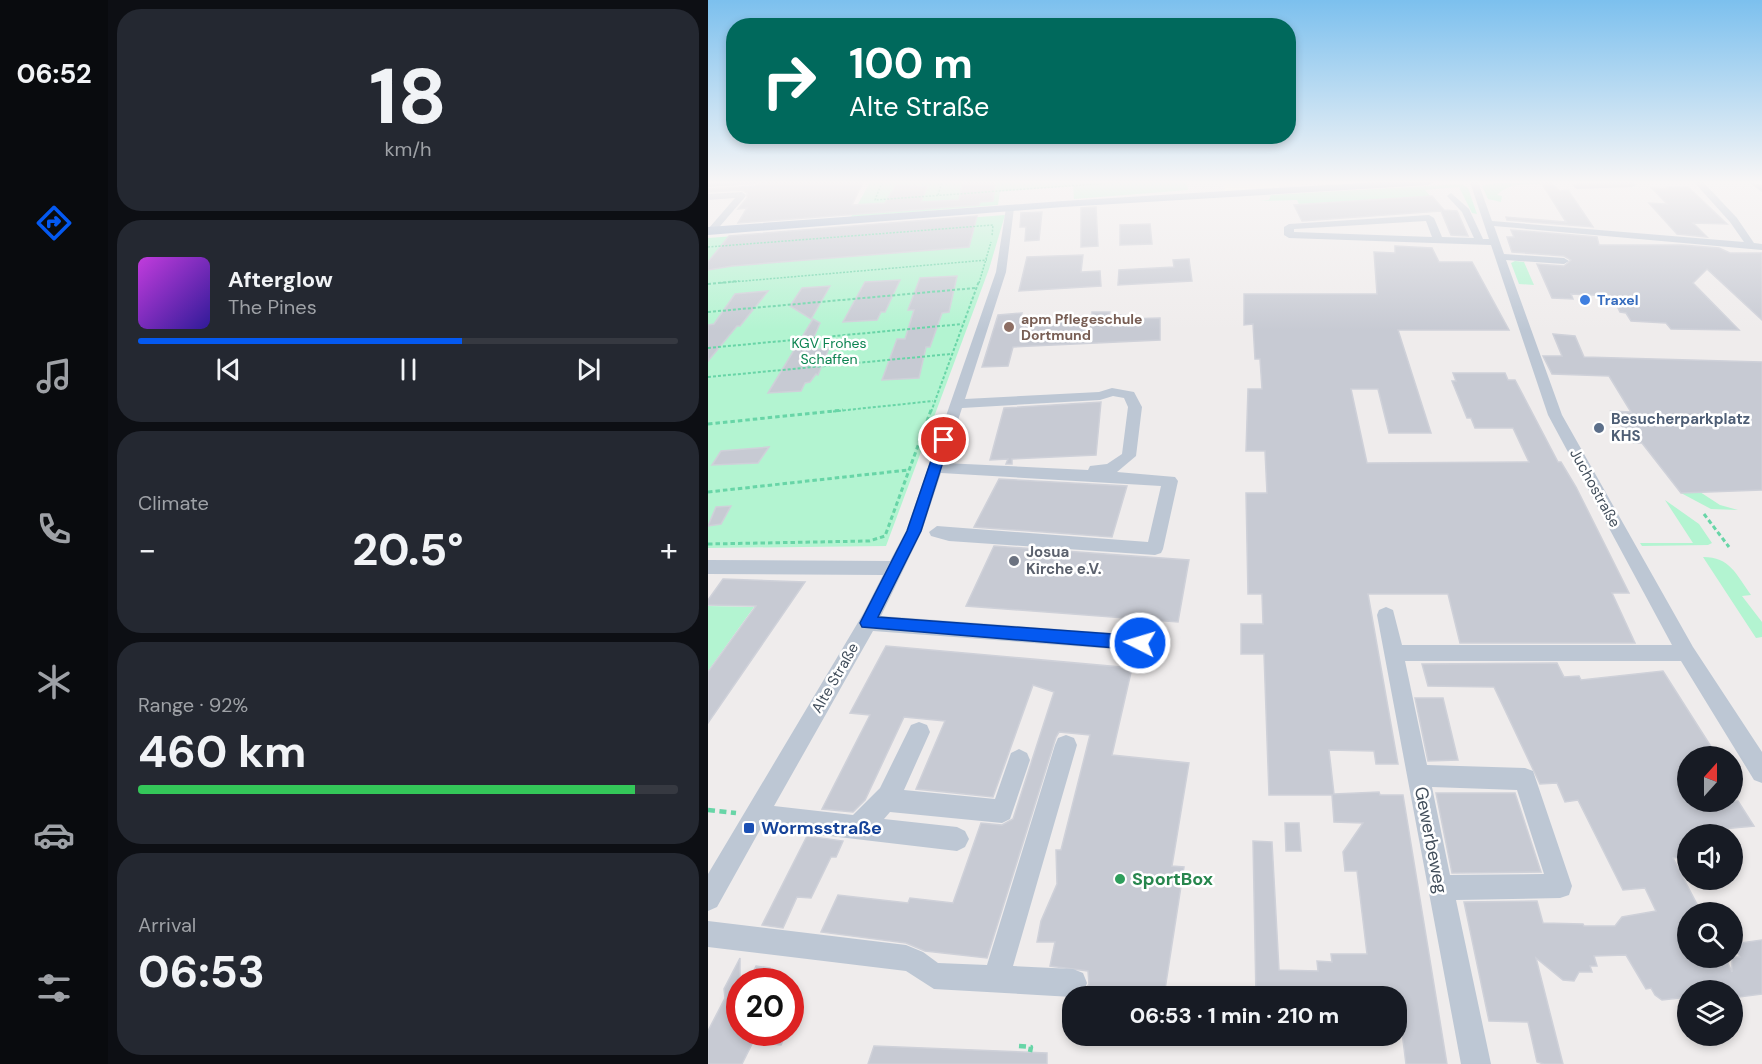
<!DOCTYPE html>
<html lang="en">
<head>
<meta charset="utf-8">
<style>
	:root { --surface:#171b24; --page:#242831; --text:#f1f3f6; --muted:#9ea1a6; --line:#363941; --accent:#0459f1 }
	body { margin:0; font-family:"DM Sans",sans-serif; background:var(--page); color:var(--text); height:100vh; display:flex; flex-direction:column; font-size:22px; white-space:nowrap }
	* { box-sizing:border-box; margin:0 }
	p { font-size:20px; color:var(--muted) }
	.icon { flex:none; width:33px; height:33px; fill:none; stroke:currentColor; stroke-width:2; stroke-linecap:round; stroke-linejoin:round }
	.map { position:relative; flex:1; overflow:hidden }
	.panel { display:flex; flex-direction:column; gap:9px; padding:9px; background:#0d0f14; width:600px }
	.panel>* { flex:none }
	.top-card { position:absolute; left:18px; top:18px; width:570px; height:126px; border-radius:24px; box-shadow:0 3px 9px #0003; background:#00695c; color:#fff; overflow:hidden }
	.needle { width:39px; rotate:21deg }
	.controls { position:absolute; left:969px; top:746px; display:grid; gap:12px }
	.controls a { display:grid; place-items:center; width:66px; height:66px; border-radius:50%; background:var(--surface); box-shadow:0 3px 9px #0003; font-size:30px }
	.speed { position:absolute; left:18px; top:968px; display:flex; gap:12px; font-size:30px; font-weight:700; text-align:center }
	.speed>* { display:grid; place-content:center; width:78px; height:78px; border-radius:50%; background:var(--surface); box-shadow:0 3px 9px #0003; line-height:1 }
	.speed .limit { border:9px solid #d22; background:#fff; color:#111 }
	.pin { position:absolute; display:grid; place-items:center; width:51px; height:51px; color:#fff; margin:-26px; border:3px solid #fff; border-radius:50%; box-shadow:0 2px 6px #0007 }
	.me { position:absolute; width:66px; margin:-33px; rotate:275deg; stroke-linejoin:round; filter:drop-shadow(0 0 4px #0008) }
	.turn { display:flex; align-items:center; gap:21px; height:126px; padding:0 24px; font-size:27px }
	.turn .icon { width:78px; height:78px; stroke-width:2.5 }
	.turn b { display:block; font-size:42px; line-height:51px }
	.big { font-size:45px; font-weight:700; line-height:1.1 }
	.panel .card { flex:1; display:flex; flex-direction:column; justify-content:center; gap:9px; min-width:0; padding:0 21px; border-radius:24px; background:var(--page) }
	.panel .dial { align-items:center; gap:0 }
	.dial b { font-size:78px; line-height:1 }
	.song { display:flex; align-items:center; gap:18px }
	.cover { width:72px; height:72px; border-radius:9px; background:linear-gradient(135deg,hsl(290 70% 55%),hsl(250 70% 35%)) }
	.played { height:6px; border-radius:3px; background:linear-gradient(90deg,var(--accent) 60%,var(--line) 60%) }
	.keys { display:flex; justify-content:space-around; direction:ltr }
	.heat { display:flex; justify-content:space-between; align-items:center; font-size:33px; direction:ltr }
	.charge { height:9px; border-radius:4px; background:linear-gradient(90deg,#34c759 92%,var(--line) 0) }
	.trip { position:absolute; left:354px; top:986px; width:345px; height:60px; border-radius:24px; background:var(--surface); box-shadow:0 3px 9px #0003; font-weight:700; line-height:60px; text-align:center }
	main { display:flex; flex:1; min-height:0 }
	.tabs { display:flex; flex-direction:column; width:108px; justify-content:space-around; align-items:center; background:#090b0e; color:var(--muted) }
	.tabs .icon { width:42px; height:42px }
	.tabs .current { color:var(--accent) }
	.tabs b { font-size:27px; color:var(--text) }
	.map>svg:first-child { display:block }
	.commercial { fill:#fef8e1 }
	.green { fill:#b3f4d1 }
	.building { fill:#c7cad3; stroke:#cfd1d9; stroke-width:1.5 }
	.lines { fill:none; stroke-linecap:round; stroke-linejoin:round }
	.path-far3 { stroke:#68d5a7; stroke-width:1.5; stroke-dasharray:2 1.5; stroke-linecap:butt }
	.path-far2 { stroke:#68d5a7; stroke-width:2; stroke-dasharray:3 2; stroke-linecap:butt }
	.path-far1 { stroke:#68d5a7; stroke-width:3; stroke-dasharray:4.5 3; stroke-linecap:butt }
	.path { stroke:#68d5a7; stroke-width:4.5; stroke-dasharray:7 4.5; stroke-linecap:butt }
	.minor { fill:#bdc7d4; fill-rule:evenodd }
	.major { fill:#a8b9cf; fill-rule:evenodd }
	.route { fill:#0459f1; stroke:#033a9d; stroke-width:1.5 }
	.shop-dot { fill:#3f7fe0; stroke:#fff; stroke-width:2 }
	.education-dot { fill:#8d6e63; stroke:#fff; stroke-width:2 }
	.service-dot { fill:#5c6f8a; stroke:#fff; stroke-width:2 }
	.worship-dot { fill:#6b7280; stroke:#fff; stroke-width:2 }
	.transit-dot { fill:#1a4fb4; stroke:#fff; stroke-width:2 }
	.leisure-dot { fill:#2e9e5b; stroke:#fff; stroke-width:2 }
	.labels { text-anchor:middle; stroke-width:5; stroke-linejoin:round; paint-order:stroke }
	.far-shop-label { font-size:14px; font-weight:bold; fill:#366cbe; stroke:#fff; text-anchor:start }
	.far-education-label { font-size:14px; font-weight:bold; fill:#785e54; stroke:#fff; text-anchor:start }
	.far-park-label { font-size:14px; fill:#0c8451; stroke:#fff }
	.service-label { font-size:15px; font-weight:bold; fill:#4e5e75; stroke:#fff; text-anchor:start }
	.street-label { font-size:15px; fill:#424e5b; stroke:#fff }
	.worship-label { font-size:15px; font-weight:bold; fill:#5b616d; stroke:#fff; text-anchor:start }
	.near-transit-label { font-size:18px; font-weight:bold; fill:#164399; stroke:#fff; text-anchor:start }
	.near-street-label { font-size:18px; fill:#424e5b; stroke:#fff }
	.near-leisure-label { font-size:18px; font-weight:bold; fill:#27864d; stroke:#fff; text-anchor:start }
</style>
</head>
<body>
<main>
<nav class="tabs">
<b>06:52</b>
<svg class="icon current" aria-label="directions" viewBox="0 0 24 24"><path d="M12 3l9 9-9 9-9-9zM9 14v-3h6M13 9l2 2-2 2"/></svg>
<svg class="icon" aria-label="music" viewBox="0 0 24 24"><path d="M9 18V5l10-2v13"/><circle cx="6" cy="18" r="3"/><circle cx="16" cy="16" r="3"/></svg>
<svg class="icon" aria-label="phone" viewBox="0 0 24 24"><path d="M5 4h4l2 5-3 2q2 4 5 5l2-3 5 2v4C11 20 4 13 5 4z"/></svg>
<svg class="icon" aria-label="climate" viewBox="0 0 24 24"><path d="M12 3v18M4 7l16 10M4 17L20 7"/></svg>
<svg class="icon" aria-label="car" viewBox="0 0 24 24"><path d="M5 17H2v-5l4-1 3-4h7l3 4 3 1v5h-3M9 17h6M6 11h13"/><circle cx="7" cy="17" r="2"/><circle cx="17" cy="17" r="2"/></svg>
<svg class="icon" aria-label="filters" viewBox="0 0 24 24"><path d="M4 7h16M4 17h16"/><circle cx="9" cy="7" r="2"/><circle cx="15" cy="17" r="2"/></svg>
</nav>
<section class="panel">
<div class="card dial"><b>18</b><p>km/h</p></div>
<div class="card">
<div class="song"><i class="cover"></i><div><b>Afterglow</b><p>The Pines</p></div></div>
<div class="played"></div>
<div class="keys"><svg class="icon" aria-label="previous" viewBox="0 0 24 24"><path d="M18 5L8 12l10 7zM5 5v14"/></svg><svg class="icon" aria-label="pause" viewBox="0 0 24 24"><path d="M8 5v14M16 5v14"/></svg><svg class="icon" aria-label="next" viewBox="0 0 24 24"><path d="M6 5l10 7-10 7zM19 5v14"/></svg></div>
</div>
<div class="card"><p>Climate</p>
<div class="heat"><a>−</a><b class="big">20.5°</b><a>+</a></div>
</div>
<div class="card"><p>Range · 92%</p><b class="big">460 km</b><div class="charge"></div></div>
<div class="card"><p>Arrival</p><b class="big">06:53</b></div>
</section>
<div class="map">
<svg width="1054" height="1064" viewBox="0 0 1054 1064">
	<rect width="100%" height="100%" fill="#efecec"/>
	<polygon class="commercial" points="516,182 624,182 517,191"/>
	<g class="green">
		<polygon points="162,182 479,182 480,190 366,199 365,186 292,191 290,205 143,217"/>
		<path d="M 845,182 C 826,187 804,179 789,195 L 794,196 L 793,202 L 780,199 L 774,186 L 786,183 Z"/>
		<polygon points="753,184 760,188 769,214 764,213 751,187 717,190 722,196 591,204 589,200 551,201 561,200 563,195"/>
		<polygon points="297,215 281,269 178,546 0,548 0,238"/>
		<polygon points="807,261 816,262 826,285 811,284 803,263"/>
		<polygon points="992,492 1012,505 1030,510 1003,509 973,493"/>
		<polygon points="957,500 991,524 1004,543 1000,545 934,546 932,543 985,543"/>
		<path d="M 995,557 C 1022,557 1028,574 1043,595 L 1034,596 L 1054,622 L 1054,637 L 1048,638 Z"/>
		<polygon points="0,606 46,607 0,671"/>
	</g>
	<g class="building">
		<polygon points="53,182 155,182 144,205 177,203 188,185 219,187 213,202 251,200 255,182 287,182 285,201 272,202 271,205 30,223 39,208 30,209 39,198 39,193 34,190 0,192 0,189 47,186"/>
		<polygon points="833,182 842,182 852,191 860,190 885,227 799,220 798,217 858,222"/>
		<polygon points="958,187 980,187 1019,224 985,223 999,237 969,234 941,203 959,204 944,188 960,189"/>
		<polygon points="724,196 736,210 749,211 760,236 743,235 733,211 594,221 586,205"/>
		<polygon points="388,207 390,246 373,247 373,208"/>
		<polygon points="334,212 331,240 317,241 318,227 312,227 313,213"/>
		<polygon points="269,216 261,247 24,266 0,270 0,262 21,236"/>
		<polygon points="442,224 444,244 412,245 412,225"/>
		<polygon points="803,230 889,237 891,245 974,245 1011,248 1022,253 1054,253 1054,320 999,269 985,283 1031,330 963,329 958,323 923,321 918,313 912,312 904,296 863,294 865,299 844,298 829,264 856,266 863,260 856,256 804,252 799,237 806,237"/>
		<polygon points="687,246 724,248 731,262 764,262 801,330 690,330 723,433 681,433 670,389 643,389 659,463 821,462 805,428 767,428 763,418 759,418 744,381 748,381 745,373 797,373 800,380 807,380 850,462 853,462 868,487 921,593 904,593 927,643 752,643 740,594 660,594 690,764 668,764 666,751 621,750 626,794 671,792 672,795 695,795 739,1064 698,1064 689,993 611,991 611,996 548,996 545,841 564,842 571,970 610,971 609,961 624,962 623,954 659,954 649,871 637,871 635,852 655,823 626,822 624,795 561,795 556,654 533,654 533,624 555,624 554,594 540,594 538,493 559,493 557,451 538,451 540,389 554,389 552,359 547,359 545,324 536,325 536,294 669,294 666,252 687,253"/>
		<polygon points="375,255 373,272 392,271 393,286 311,291 319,257"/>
		<polygon points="481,259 484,281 410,285 411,270 466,267 465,260"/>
		<polygon points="249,276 241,312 234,313 222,347 218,347 211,378 174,380 189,339 197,339 206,310 200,310 212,278"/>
		<polygon points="192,280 177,312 173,312 169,320 135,322 157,282"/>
		<polygon points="122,286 103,319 82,306 94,288"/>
		<polygon points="60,291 32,326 29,326 0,361 0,325 6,324 27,294"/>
		<polygon points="384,312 402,312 401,316 417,315 417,319 452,318 452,340 305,347 300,366 274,367 290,315 314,313 312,320 384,316"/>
		<polygon points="105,319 112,323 100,350 121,348 110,375 108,374 102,382 97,383 93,391 60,393"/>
		<polygon points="845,334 867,336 876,357 1054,362 1054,490 973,493 934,443 926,443 903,411 923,412 901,376 844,374 835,356 854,356"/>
		<polygon points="393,402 388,455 304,459 304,464 298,464 300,459 282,460 296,408"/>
		<polygon points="61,447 50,463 4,465 13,451"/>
		<polygon points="291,479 419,486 404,537 266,527"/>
		<polygon points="23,506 13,524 0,526 8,507"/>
		<polygon points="286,546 481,560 470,622 258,606"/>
		<polygon points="15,579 97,582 0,723 0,672 48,606 0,605 0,600"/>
		<polygon points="178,646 424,668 404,755 481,763 464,866 476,867 456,996 374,996 381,984 380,971 342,966 347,942 329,942 333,921 349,884 348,850 353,850 382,735 351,732 348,737 279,958 217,951 198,943 113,932 130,895 200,903 202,898 245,903 273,823 294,825 305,819 346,692 325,685 285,797 208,789 237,721 196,717 157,800 145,812 114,809 162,715 142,713"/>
		<polygon points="849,663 856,677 871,676 873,680 955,671 1009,756 980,756 980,801 1030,801 1046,826 980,832 980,856 965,858 993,912 980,912 980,957 1017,957 1024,972 1024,957 1032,957 1025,944 1054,940 1054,994 1024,998 1024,990 980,990 980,997 954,1000 947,995 943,988 938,989 918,955 886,956 889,966 882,966 884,972 871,972 866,981 855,980 828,958 855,1064 836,1064 829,1062 820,1022 781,1021 756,902 829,901 835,923 875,924 876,926 907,926 914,917 948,911 937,888 915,890 870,800 857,802 849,783 832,784 786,687 720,686 714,664"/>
		<polygon points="707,698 735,698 750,760 720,761"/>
		<polygon points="728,793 807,793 833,872 744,873"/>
		<polygon points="577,823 591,823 593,851 578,851"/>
		<polygon points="99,836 135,841 128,857 123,857 103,898 89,897 75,928 54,925"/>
		<polygon points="32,958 32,1032 79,1032 73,1045 45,1042 34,1064 0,1064 0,1031 17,998 16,989"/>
		<polygon points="48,966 62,968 56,981 41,981"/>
		<polygon points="166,1046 339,1053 339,1064 160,1064"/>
	</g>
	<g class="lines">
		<g class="path-far3">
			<polyline points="174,182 167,200 415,182"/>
			<polyline points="230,195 234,182"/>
			<polyline points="0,247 285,225 284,236"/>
			<polyline points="13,283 279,260"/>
			<polyline points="271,283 283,242"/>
		</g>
		<g class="path-far2">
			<polyline points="0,284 31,281"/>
			<polyline points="0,312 267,288"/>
			<polyline points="0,348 254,324"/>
			<polyline points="0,377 243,354"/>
			<polyline points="120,412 225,401"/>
			<polyline points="223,412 271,281"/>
		</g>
		<g class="path-far1">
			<polyline points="0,424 135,410"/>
			<polyline points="0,492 200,470"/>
			<polyline points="996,514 1021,547"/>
			<polyline points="0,544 161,541 177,536 223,410"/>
		</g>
		<g class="path">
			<polyline points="0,810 28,813"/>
			<polyline points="311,1046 323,1047 322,1052"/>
		</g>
		<g class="minor">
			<polygon points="51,182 47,184 0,187 0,183"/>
			<path d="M 762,182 L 770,182 L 784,221 L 1036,242 L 1022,222 L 986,182 L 995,182 L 1029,218 L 1046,243 L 1054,244 L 1054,250 L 786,226 L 796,254 L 856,258 L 861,261 L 856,264 L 798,260 L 854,415 L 985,647 L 1054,752 L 1054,783 L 1046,780 L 973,661 L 697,661 L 719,765 L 817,768 L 825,771 L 864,886 L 861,895 L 852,898 L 748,900 L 783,1064 L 753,1064 L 669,615 L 671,610 L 678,607 L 685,610 L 694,645 L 964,645 L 840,415 L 783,245 L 581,238 L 576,235 L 576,227 L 581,224 L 721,215 L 726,218 L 734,237 L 766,238 L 754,212 L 739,196 L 743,193 L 761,209 L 775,239 L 781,239 ZM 718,221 L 724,237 L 586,232 L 586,229 ZM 724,787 L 809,790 L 836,874 L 742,875 Z"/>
			<polygon points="926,182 928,185 924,187 869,189 865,186 869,183"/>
			<polygon points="1041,182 1054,185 1054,192"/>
			<polygon points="34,192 38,195 37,197 7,232 1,232 1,228 27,198 0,200 0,194"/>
			<path d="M 302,205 L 306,208 L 298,272 L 257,399 L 391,392 L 404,388 L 426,392 L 434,407 L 428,456 L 409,472 L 467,477 L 470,481 L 455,549 L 453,553 L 447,555 L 241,541 L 223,536 L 221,532 L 229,526 L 440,542 L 453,486 L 233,473 L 214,531 L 173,616 L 432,635 L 439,637 L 442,643 L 439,649 L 432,651 L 165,631 L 66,806 L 145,815 L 172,788 L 203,725 L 211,722 L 219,725 L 222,732 L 196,790 L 287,799 L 303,753 L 311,749 L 319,753 L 322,760 L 302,819 L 294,823 L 182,812 L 176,819 L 249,827 L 257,831 L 261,839 L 257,847 L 249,851 L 53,828 L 9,907 L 0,911 L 0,874 L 155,614 L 175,575 L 0,574 L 0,560 L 182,561 L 198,531 L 288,272 L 298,208 ZM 405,396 L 416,398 L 420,407 L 414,454 L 399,464 L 382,466 L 380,470 L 236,463 L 254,408 L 392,400 Z"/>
			<polygon points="358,735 366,738 369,745 305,966 365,969 375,973 379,983 375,993 364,997 226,989 198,971 0,947 0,921 198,945 215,952 230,963 279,965 347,745 350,738"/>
		</g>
		<polygon class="major" points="669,182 726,182 721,185 355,207 0,235 0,227 355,201"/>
	</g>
	<linearGradient id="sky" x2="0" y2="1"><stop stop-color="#7cc0ee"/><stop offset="0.55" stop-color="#f8f6f6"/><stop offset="1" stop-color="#f8f6f6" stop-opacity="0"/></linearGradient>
	<rect width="1054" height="331" fill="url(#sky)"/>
	<polygon class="route" points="236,436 242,440 213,531 170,617 432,636 438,638 440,643 438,648 432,650 154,627 152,623 199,531 230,440"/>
	<circle class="shop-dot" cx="877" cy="300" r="6"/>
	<circle class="education-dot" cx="301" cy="327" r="6"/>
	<circle class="service-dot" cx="891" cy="428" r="6"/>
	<circle class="worship-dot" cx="306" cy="561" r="6"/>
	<rect class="transit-dot" x="35" y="822" width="12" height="12" rx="3"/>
	<circle class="leisure-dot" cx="412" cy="879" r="6"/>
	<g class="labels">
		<g class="far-shop-label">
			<text x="889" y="305">Traxel</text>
		</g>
		<g class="far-education-label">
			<text x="313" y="324">apm Pflegeschule<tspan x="313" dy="16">Dortmund</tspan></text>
		</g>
		<g class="far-park-label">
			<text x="121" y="348">KGV Frohes<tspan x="121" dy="16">Schaffen</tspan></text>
		</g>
		<g class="service-label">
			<text x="903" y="424">Besucherparkplatz<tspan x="903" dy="17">KHS</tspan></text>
		</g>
		<g class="street-label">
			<text transform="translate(887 488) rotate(61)" y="5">Juchostraße</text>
			<text transform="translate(127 678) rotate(-60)" y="5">Alte Straße</text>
		</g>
		<g class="worship-label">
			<text x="318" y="557">Josua<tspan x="318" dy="17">Kirche e.V.</tspan></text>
		</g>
		<g class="near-transit-label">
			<text x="53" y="834">Wormsstraße</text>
		</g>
		<g class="near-street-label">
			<text transform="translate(723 840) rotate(79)" y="6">Gewerbeweg</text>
		</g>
		<g class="near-leisure-label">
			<text x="424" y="885">SportBox</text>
		</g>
	</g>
</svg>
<div class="controls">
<a><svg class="needle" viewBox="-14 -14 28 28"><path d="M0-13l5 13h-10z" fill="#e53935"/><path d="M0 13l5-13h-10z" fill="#9ea1a6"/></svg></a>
<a><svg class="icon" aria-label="sound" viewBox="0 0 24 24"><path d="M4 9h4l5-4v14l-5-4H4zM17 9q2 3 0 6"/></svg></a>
<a><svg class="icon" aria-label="search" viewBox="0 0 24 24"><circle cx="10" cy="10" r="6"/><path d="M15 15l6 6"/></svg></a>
<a><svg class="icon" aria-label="layers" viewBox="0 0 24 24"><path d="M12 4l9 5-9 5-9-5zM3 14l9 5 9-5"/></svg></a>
</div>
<div class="speed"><div class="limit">20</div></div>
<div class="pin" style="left:236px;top:440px;background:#d93025"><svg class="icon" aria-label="arrive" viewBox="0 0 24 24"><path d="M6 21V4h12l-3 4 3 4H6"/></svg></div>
<svg class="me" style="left:432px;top:643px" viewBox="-20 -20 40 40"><circle r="17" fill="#0459f1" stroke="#fff" stroke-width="3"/><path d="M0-11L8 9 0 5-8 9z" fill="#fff"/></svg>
<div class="trip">06:53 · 1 min · 210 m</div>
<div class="top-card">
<div class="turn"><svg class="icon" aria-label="right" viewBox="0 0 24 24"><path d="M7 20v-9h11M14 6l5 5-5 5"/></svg><div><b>100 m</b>Alte Straße</div></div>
</div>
</div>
</main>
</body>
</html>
